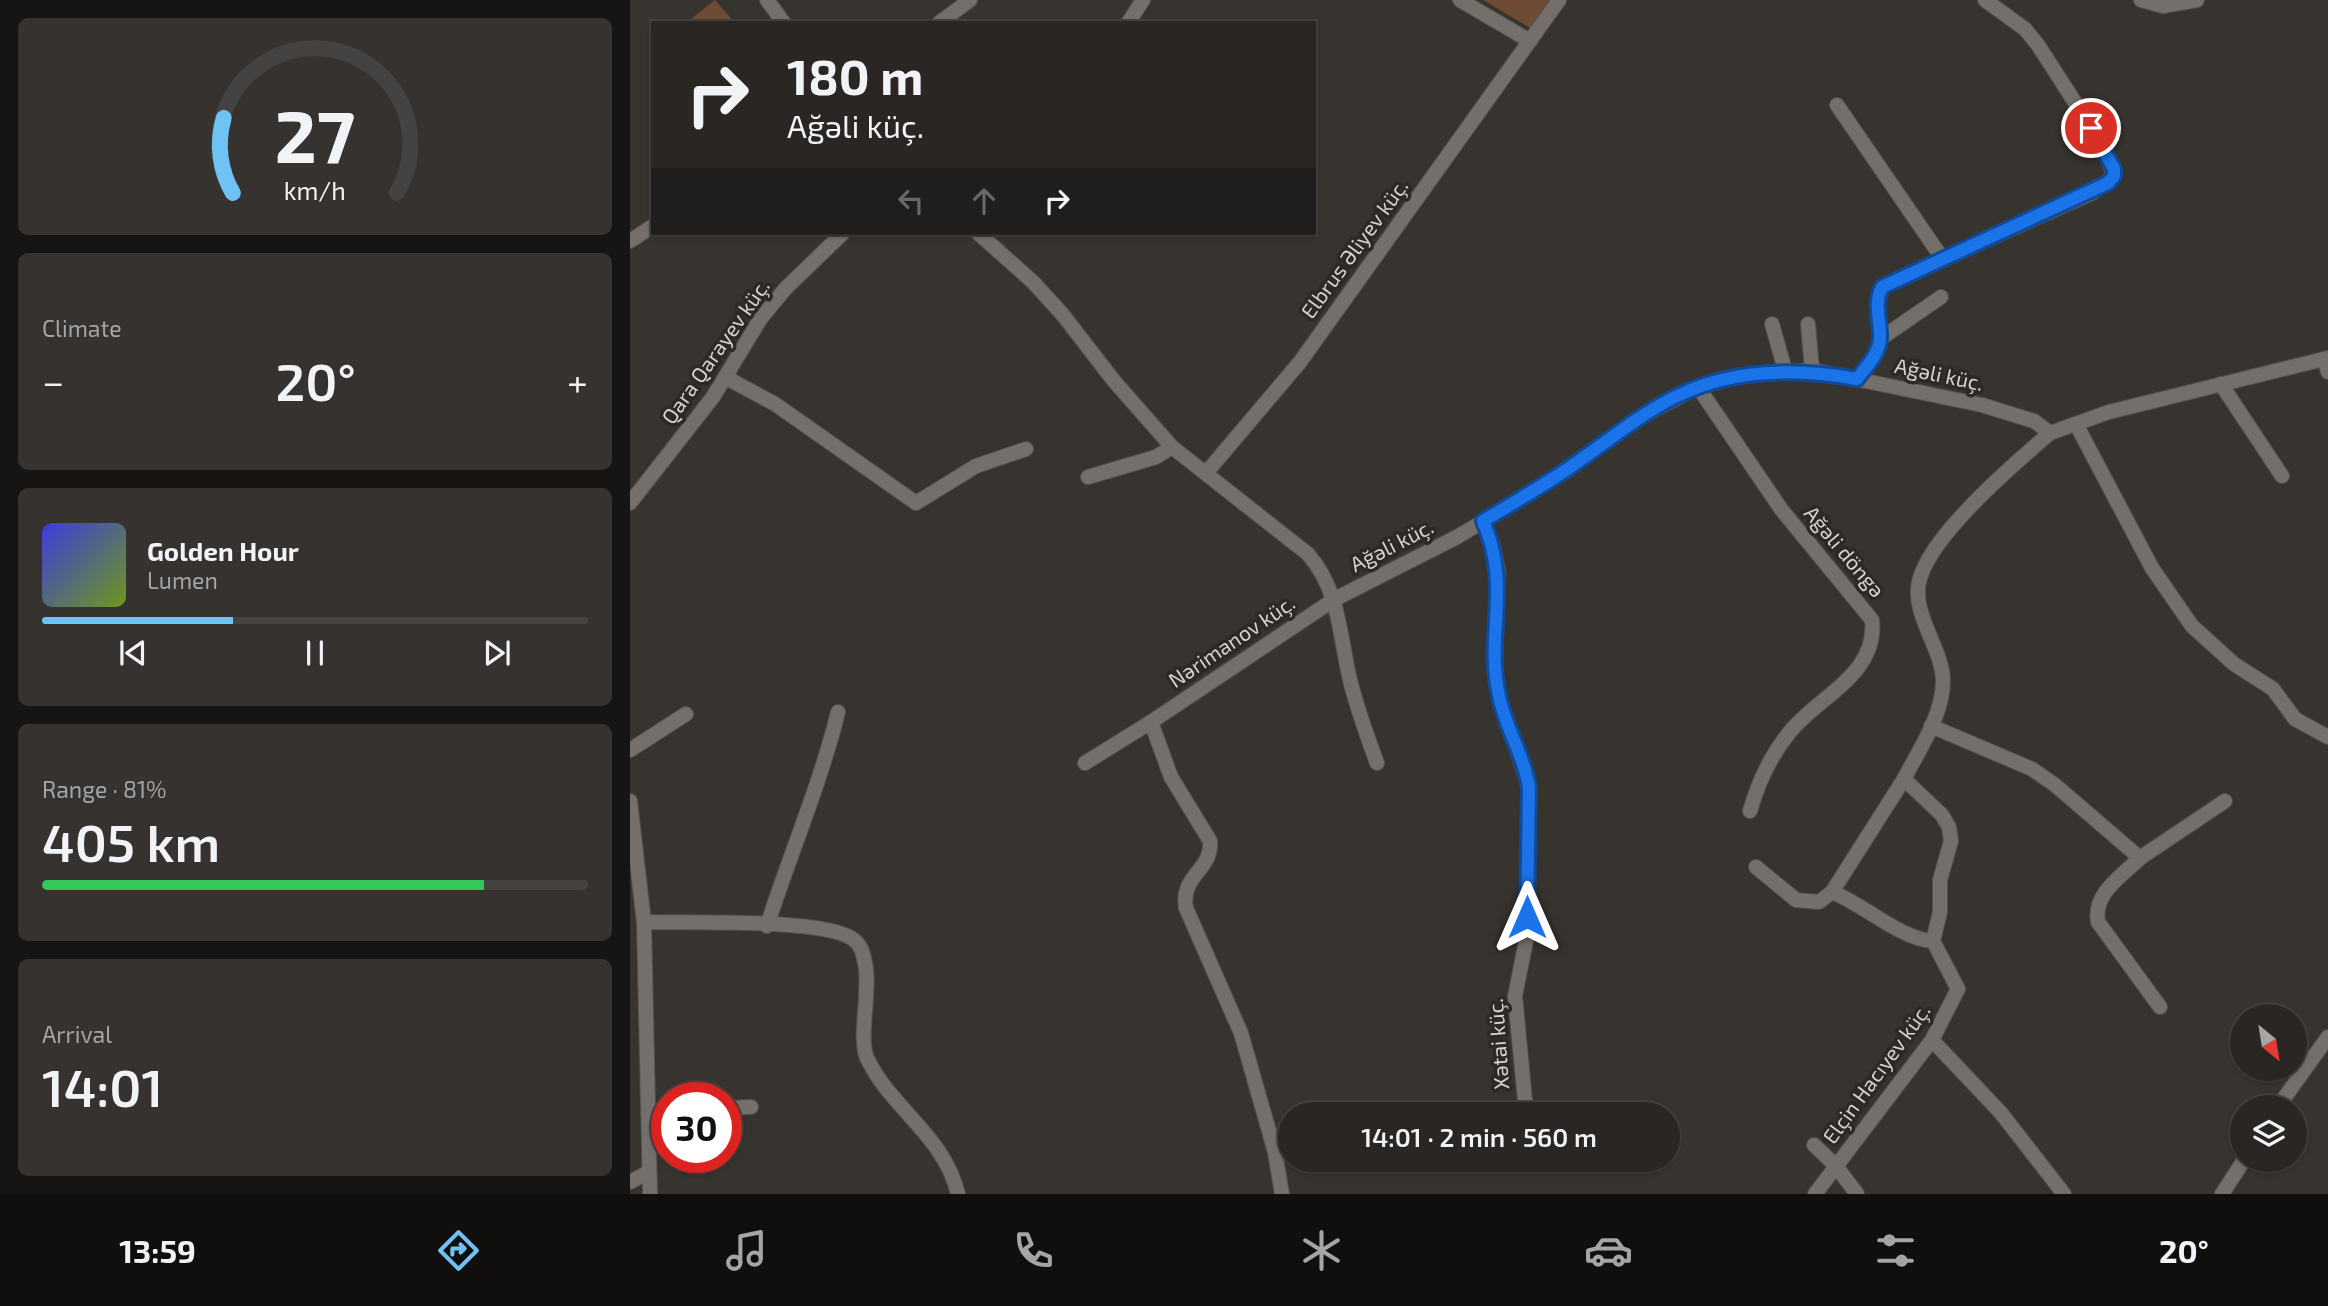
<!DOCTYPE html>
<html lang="en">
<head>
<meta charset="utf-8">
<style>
	:root { --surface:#292623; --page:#353230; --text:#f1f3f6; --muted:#a5a5a6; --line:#454341; --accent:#6fc2f4 }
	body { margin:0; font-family:"Exo 2",sans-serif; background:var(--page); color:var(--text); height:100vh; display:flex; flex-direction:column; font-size:26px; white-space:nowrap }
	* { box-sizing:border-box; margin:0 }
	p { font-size:23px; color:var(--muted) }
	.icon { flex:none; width:38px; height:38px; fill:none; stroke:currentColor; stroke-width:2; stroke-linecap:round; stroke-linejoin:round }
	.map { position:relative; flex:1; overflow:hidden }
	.panel { display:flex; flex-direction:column; gap:18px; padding:18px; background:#171513; width:630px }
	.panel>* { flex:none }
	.guide { position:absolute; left:21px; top:21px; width:665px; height:214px; border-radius:0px; box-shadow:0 2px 5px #0004,0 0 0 2px var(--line); background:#292623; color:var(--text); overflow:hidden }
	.needle { width:46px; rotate:150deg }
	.fabs { position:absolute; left:1600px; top:1004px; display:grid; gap:14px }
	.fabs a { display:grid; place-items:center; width:77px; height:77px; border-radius:50%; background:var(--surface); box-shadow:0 2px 5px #0004,0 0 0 2px var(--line); font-size:35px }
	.speed { position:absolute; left:21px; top:1082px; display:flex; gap:14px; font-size:35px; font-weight:700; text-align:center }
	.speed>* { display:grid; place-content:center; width:91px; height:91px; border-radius:50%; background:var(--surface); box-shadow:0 2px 5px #0004,0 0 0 2px var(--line); line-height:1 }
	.speed .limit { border:10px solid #d22; background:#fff; color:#111 }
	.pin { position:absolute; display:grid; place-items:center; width:60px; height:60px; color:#fff; margin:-30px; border:4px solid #fff; border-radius:50%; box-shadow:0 2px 7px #0007 }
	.me { position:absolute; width:77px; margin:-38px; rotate:0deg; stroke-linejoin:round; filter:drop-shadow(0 0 5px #0008) }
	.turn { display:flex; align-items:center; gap:24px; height:147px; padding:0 21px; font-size:32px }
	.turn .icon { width:91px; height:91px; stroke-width:2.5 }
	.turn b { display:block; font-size:49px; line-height:60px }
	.lanes { display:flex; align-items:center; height:66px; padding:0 21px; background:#0003; justify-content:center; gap:35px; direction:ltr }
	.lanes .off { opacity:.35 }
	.big { font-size:52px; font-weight:600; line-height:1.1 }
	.panel .tile { flex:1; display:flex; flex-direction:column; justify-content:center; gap:10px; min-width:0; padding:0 24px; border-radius:10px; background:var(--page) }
	.panel .dial { align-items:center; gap:0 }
	.dial svg { height:182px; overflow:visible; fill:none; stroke:var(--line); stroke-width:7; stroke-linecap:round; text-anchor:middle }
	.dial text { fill:var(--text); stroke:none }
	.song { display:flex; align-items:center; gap:21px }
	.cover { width:84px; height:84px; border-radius:10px; background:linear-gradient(135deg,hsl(240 70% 55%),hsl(80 70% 35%)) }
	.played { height:7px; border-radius:4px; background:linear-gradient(90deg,var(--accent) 35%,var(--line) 35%) }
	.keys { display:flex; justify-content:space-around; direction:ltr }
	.heat { display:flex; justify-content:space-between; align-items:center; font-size:38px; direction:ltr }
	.charge { height:10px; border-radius:5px; background:linear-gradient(90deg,#34c759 81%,var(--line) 0) }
	.trip { position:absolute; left:648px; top:1102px; width:402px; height:70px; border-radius:35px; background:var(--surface); box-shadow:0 2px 5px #0004,0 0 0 2px var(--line); font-weight:600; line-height:70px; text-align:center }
	.dock { display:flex; height:112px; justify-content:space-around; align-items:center; background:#100f0e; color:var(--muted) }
	.dock .icon { width:49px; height:49px }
	.dock .active { color:var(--accent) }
	.dock b { font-size:32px; color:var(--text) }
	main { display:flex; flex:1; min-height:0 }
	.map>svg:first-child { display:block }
	.green { fill:#6e4c33 }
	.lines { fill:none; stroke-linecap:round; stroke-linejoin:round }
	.minor-casing { stroke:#56514e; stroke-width:16 }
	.tertiary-casing { stroke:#56514e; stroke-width:16 }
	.minor { stroke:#756f6b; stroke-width:14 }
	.tertiary { stroke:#756f6b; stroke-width:14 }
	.route-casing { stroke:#114b97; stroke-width:18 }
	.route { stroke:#1a73e8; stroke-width:12 }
	.labels { text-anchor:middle; stroke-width:7; stroke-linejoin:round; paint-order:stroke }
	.street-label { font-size:21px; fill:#d6d2d0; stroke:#2d2925 }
</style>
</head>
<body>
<main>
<section class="panel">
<div class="tile dial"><svg viewBox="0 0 100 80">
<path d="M14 69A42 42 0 1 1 86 69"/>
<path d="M14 69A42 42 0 0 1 10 36" stroke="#6fc2f4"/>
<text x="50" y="56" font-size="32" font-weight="700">27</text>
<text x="50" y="72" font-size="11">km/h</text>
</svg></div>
<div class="tile"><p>Climate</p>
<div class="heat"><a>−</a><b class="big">20°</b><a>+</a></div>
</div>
<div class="tile">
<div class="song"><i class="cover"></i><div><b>Golden Hour</b><p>Lumen</p></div></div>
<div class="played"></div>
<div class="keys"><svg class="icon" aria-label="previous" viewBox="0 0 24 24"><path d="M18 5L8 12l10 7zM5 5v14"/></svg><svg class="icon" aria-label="pause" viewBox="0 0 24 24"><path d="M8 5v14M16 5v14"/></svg><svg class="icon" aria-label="next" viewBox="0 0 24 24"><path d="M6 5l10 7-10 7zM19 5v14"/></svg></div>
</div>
<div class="tile"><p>Range · 81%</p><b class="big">405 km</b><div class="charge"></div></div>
<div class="tile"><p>Arrival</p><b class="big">14:01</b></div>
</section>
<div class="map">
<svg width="1698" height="1194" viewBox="0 0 1698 1194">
	<rect width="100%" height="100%" fill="#37332f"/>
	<g class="green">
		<polygon points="85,0 105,23 56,23"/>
		<polygon points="853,0 919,0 900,28"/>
	</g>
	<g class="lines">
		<g class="minor-casing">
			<g id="minor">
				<polyline points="137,0 154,23"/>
				<polyline points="830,0 900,41"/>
				<polyline points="1511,0 1533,6 1567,0"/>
				<polyline points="498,23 513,0"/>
				<polyline points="1207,105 1312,258"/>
				<path d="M 348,233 L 403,282 L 433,315 L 484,381 L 542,447 L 678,554 C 710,591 709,634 720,680 C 727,708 737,736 747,763"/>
				<polyline points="1142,324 1155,370"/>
				<polyline points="1178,324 1182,370"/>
				<polyline points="1250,339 1311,297"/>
				<polyline points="1694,359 1698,372"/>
				<polyline points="95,377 145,404 286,503 346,466 396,449"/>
				<path d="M 1227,379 C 1236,367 1249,354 1250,339 C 1251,320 1243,305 1252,287 L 1462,193 L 1484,176 L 1475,149 L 1408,45 L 1395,29 L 1355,0"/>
				<polyline points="1591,384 1652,476"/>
				<path d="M 1068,387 L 1151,509 L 1242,620 C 1248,675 1188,696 1159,733 C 1141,755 1128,783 1120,811"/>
				<polyline points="1446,424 1522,568 1562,626 1604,664 1643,689 1665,719 1698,737"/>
				<polyline points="576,473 670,362 929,0"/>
				<polyline points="458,477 526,457 542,447"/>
				<polyline points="0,503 83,397 131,318 156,288 213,233"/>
				<polyline points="853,521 863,546 868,570 865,670 869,697 899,787 897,936 885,996 896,1111"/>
				<path d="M 1301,726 L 1402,769 L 1425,785 L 1510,858 C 1491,877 1463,893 1468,922 L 1530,1007"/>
				<polyline points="0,750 56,714"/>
				<polyline points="455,763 521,722"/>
				<polyline points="1510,858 1595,801"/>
				<polyline points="1126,867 1166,900 1189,902 1202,892 1274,779"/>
				<path d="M 1202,892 C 1233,904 1272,940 1303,941"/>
				<path d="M 14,922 C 53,923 199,918 224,940 C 232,946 233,954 235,963 C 241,990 228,1038 237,1058 C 261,1109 314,1135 328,1194"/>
				<path d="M 137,926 C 160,854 190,785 208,712"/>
				<polyline points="1302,1040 1371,1113 1434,1194"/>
				<polyline points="96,1108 121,1107"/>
				<polyline points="1647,1108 1698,1037"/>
				<polyline points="19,1111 37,1111"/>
				<polyline points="1184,1145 1206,1166 1227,1194"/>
				<polyline points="0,1182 19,1172"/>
				<path d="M 652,1194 L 645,1152 L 611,1033 L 556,908 C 550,875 583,870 580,841 L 541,777 L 521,722 L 705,599 L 827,537 L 909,488 L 1015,415 L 1068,387 L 1110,376 L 1182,370 L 1352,405 L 1404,421 L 1420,433 L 1479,412 L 1698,358"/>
				<path d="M 1185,1194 L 1302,1040 L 1328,989 L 1303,941 L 1310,912 L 1310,880 L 1321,841 L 1319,827 L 1312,815 L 1274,779 C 1289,750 1313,715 1313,681 C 1313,648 1279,612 1290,578 C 1304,532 1383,465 1420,433"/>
				<polyline points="1592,1194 1614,1160"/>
			</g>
		</g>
		<g class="tertiary-casing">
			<g id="tertiary">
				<polyline points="309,23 340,0"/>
				<polyline points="0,241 23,226"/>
				<polyline points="0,801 14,922 20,1194"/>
			</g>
		</g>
		<use href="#minor" class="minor"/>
		<use href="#tertiary" class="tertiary"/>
	</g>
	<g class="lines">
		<g class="route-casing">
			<path id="route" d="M 897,917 L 899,787 C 894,755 875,727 869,696 C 855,632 882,588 853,521 C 882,504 911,487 939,468 C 974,444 1007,416 1045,397 C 1102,368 1166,368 1227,379 C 1236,367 1249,354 1250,339 C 1251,320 1243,305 1252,287 L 1478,183 L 1484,176 L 1484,169 L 1461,128"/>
		</g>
		<use href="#route" class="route"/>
	</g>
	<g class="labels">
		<g class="street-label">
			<text transform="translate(725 249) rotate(-54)" y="7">Elbrus Əliyev küç.</text>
			<text transform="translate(86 352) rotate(-55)" y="7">Qara Qarayev küç.</text>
			<text transform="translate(1309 375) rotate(12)" y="7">Ağəli küç.</text>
			<text transform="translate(762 546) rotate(-27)" y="7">Ağəli küç.</text>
			<text transform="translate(1214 552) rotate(50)" y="7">Ağəli döngə</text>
			<text transform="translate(602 642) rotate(-34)" y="7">Nərimanov küç.</text>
			<text transform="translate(869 1044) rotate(-94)" y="7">Xətai küç.</text>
			<text transform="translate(1247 1074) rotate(-54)" y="7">Elçin Hacıyev küç.</text>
		</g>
	</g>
</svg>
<div class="fabs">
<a><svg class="needle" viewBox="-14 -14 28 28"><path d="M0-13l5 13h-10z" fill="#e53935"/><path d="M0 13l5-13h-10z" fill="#a5a5a6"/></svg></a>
<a><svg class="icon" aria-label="layers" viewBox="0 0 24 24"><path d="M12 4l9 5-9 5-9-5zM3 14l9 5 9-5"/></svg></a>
</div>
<div class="speed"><div class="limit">30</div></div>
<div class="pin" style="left:1461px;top:128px;background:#d93025"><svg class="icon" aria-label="arrive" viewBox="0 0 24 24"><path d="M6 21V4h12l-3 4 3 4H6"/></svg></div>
<svg class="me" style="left:897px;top:917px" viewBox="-20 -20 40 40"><path d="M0-17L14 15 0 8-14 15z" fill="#1a73e8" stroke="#fff" stroke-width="4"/></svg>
<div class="trip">14:01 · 2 min · 560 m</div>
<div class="guide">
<div class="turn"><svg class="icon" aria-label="right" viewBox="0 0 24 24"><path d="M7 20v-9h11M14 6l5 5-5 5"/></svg><div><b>180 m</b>Ağəli küç.</div></div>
<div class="lanes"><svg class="icon off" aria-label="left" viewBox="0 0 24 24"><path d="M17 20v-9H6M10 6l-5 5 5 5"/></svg><svg class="icon off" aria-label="ahead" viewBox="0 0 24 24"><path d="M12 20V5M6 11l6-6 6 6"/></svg><svg class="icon" aria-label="right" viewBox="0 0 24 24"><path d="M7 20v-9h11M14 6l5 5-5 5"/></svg></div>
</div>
</div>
</main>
<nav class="dock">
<b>13:59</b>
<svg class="icon active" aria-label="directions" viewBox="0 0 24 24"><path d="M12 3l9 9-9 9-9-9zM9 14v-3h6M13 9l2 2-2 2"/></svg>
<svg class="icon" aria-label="music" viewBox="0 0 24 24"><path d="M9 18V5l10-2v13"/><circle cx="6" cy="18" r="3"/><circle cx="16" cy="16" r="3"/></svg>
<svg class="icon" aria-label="phone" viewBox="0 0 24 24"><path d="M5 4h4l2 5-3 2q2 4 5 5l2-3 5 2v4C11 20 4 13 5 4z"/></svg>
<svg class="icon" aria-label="climate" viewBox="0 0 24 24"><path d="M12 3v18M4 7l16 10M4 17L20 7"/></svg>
<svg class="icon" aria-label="car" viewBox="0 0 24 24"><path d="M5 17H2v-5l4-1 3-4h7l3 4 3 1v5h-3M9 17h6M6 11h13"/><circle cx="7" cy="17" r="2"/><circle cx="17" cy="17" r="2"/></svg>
<svg class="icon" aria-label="filters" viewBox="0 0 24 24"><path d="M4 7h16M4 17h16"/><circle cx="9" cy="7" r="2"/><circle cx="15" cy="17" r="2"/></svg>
<b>20°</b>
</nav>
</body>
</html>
